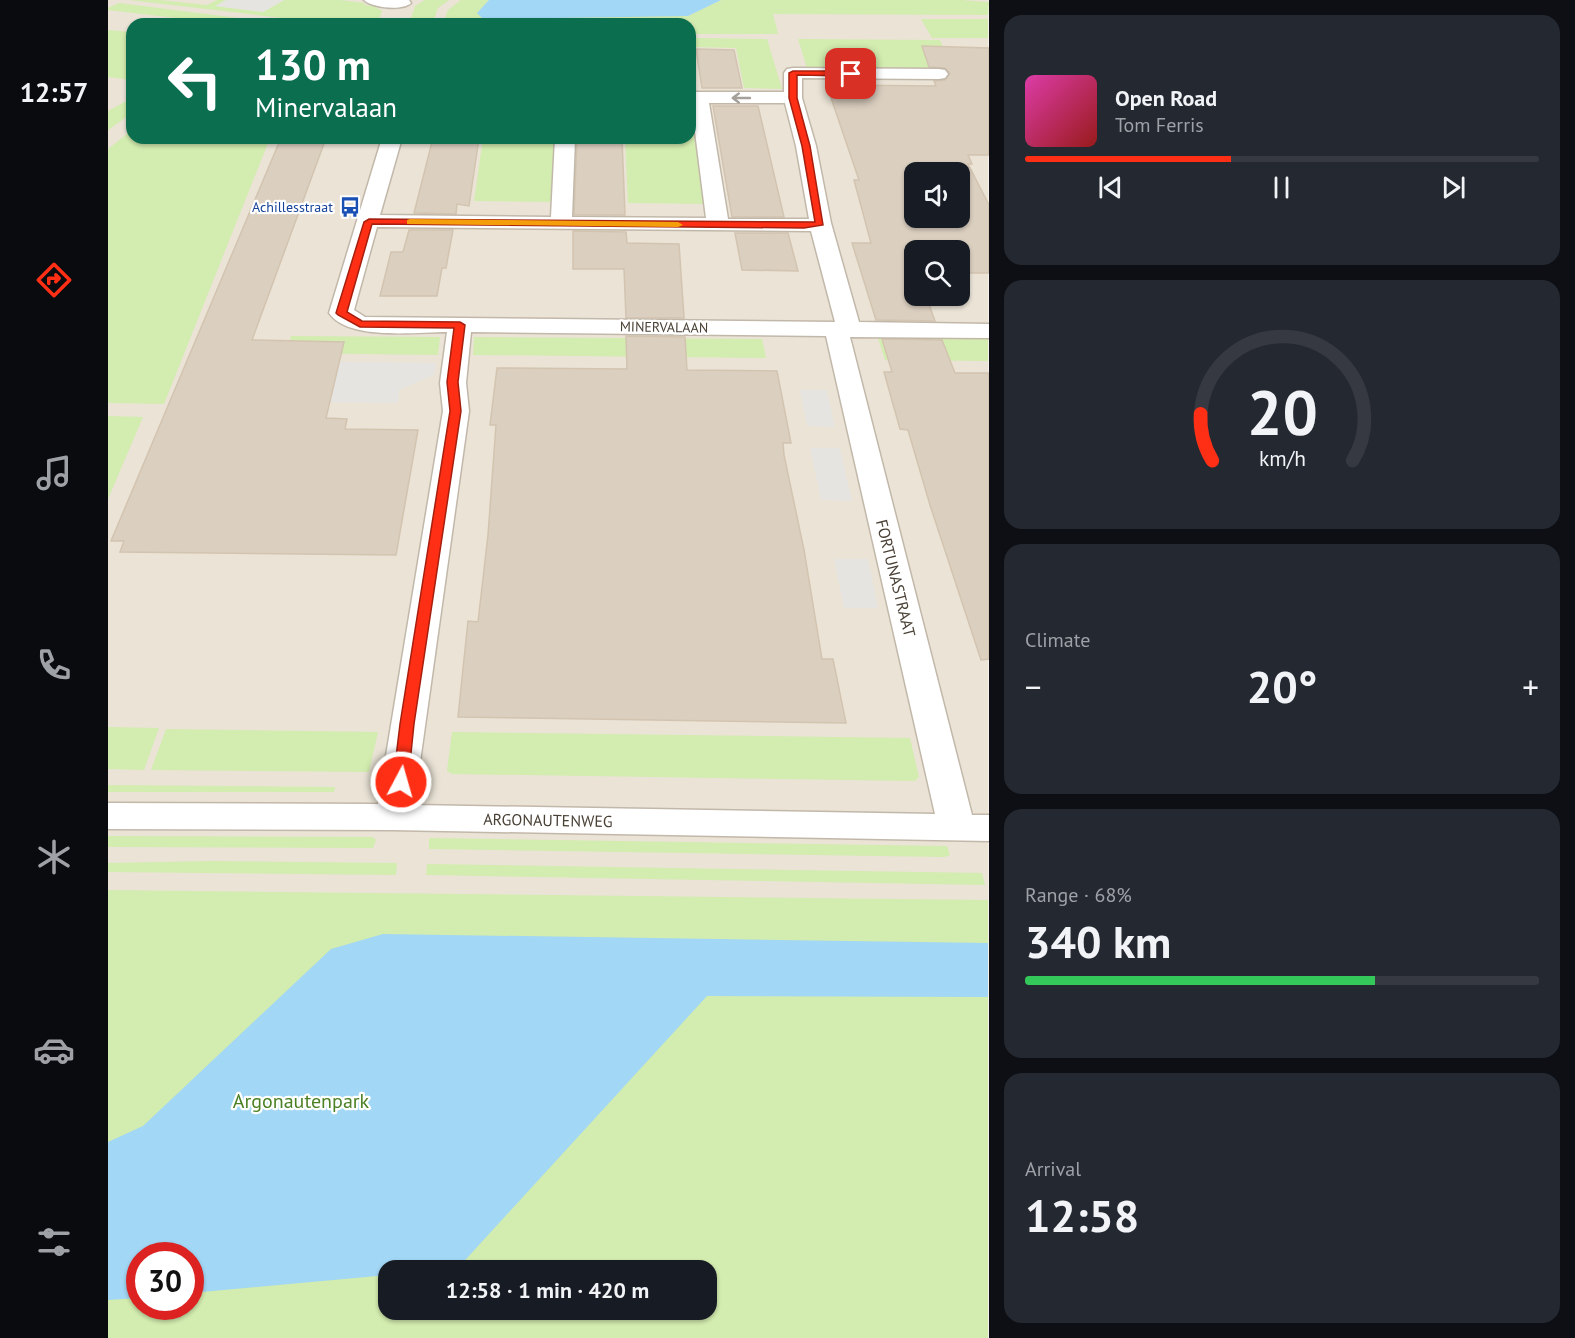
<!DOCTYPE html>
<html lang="en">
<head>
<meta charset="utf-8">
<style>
	:root { --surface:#171b24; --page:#242831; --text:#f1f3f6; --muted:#9ea1a6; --line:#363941; --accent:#ff2f16 }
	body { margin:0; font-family:"PT Sans",sans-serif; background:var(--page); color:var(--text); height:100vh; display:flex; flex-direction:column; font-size:22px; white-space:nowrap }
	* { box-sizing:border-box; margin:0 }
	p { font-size:20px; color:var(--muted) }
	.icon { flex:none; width:33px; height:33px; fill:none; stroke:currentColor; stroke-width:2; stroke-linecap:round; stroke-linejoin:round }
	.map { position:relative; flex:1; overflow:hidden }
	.side { display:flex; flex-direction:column; gap:15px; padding:15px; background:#0d0f14; width:586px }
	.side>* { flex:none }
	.top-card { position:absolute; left:18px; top:18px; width:570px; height:126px; border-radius:18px; box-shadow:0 2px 4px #0004; background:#0b6e4f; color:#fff; overflow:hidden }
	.fabs { position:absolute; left:796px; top:162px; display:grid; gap:12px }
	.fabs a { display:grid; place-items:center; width:66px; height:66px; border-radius:12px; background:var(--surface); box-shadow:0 2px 4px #0004; font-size:30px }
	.speed { position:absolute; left:18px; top:1242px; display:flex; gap:12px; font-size:30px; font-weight:700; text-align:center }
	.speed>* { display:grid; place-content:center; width:78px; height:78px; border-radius:50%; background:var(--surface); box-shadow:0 2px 4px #0004; line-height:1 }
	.speed .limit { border:9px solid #d22; background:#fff; color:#111 }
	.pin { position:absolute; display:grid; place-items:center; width:51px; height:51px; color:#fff; margin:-26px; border-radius:12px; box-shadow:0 3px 9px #0006 }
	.me { position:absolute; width:66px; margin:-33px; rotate:6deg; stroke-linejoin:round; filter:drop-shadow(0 0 4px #0008) }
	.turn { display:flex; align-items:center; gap:21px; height:126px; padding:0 30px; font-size:27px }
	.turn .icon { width:78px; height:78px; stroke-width:2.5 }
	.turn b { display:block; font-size:42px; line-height:51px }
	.big { font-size:45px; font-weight:700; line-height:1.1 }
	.side .tile { flex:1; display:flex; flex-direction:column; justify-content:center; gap:9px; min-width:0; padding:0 21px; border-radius:18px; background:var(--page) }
	.side .dial { align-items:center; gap:0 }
	.dial svg { height:156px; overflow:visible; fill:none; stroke:var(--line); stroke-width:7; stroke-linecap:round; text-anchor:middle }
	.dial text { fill:var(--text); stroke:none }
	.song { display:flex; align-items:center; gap:18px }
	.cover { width:72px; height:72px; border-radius:9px; background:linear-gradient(135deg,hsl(320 70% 55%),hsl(0 70% 35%)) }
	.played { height:6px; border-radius:3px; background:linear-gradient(90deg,var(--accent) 40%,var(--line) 40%) }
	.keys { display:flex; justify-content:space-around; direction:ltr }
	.heat { display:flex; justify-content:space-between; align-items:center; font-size:33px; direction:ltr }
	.charge { height:9px; border-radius:4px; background:linear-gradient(90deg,#34c759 68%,var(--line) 0) }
	.trip { position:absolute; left:270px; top:1260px; width:339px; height:60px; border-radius:18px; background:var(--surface); box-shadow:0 2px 4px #0004; font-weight:700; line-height:60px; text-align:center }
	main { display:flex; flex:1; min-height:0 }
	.tabs { display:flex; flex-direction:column; width:108px; justify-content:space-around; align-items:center; background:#090b0e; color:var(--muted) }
	.tabs .icon { width:42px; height:42px }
	.tabs .selected { color:var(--accent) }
	.tabs b { font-size:27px; color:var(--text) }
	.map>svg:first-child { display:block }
	.residential { fill:#eae3d6; fill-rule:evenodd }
	.green { fill:#d3ecaf; fill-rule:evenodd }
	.parking { fill:#e6e4e0 }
	.water { fill:#a2d7f5 }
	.building { fill:#dbcfc0; stroke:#d3c4b0; stroke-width:1.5; fill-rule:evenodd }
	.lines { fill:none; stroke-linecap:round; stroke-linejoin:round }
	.minor-casing { stroke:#c2b8aa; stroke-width:3 }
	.minor { fill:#fff; fill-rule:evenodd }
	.oneway { stroke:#a4a09a }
	.route { fill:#ff2f16; stroke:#a61f0e; stroke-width:1.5 }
	.slow { fill:#f59e0b }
	.labels { text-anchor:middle; stroke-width:4.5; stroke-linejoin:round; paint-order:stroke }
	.far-transit-label { font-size:14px; fill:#164399; stroke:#fff; text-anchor:end }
	.far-street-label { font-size:14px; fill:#4a4136; stroke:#fff }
	.street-label { font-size:16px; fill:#4a4136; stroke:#fff }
	.near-park-label { font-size:20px; fill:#4b8025; stroke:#fff }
</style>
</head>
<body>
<main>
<nav class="tabs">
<b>12:57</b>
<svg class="icon selected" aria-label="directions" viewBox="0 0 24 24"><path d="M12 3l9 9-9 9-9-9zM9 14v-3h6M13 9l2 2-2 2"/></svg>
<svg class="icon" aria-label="music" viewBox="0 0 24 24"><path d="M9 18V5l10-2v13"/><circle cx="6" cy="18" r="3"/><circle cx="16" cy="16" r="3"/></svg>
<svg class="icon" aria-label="phone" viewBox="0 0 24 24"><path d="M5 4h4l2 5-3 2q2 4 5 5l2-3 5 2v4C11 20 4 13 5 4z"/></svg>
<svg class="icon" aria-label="climate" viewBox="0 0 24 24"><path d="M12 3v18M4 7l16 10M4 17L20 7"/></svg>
<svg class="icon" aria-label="car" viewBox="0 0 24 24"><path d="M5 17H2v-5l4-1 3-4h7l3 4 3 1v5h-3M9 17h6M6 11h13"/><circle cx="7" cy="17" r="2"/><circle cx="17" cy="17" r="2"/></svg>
<svg class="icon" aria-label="filters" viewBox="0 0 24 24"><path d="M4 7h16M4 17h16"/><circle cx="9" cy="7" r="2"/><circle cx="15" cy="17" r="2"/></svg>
</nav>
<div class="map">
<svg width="881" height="1338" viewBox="0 0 881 1338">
	<rect width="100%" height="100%" fill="#f5f1e9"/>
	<path class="residential" d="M 0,0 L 880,0 L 880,1338 L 0,1338 ZM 24,24 L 582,24 L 582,138 L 24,138 ZM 807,172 L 852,172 L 852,218 L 807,218 ZM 807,250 L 852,250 L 852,296 L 807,296 ZM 32,1256 L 82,1256 L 82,1306 L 32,1306 ZM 280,1270 L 598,1270 L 598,1310 L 280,1310 Z"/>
	<g class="green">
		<polygon points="21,0 51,0 99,5 109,0 118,0 108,6 155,12 176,0 232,0 257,3 256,5 266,6 274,11 269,24 226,24"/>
		<polygon points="317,0 341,0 330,8 324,24 301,24 307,6"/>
		<polygon points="353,0 381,0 369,13 580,16 613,0 852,0 881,2 880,15 665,14 670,34 582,34 582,24 335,24 340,10"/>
		<polygon points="11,3 163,22 177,24 120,24 0,10 0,8"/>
		<polygon points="813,19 880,19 880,38 824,38"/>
		<polygon points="0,30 24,32 24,80 0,77"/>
		<polygon points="585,38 659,39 674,89 636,88 628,48 587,47"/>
		<polygon points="690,39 832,40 845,70 699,68"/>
		<polygon points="24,98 24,113 0,130 0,111"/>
		<polygon points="582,106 586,106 602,204 520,203 517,138 582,138"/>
		<polygon points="24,130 24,138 162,138 56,404 0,403 0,149"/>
		<polygon points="375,138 448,138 444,202 366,201"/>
		<polygon points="769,335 880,336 880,361 777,360"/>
		<polygon points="183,336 332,337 330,355 178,353"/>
		<polygon points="366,337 654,339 658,358 365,355"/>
		<polygon points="0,416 35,417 0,499"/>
		<polygon points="0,727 51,728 36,770 0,769"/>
		<polygon points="58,729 270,732 261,772 43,770"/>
		<polygon points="344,732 802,738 811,777 807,781 344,774 339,771"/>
		<polygon points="0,785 227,787 226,792 0,792"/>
		<polygon points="0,836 265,837 268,840 265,848 0,847"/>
		<polygon points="321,838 839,846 842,855 837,857 321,849"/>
		<polygon points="104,861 289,863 288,875 0,872 0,863"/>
		<polygon points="319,864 874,873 877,885 318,875"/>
		<path d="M 0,890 L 880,900 L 880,1338 L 0,1338 ZM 32,1256 L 82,1256 L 82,1306 L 32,1306 ZM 280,1270 L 598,1270 L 598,1310 L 280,1310 Z"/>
	</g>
	<g class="parking">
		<polygon points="118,0 176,0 155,12 107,6"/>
		<polygon points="198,361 328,363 326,375 291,390 290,403 188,402"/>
		<polygon points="692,390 719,390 727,427 699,426"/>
		<polygon points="702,448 732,448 744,501 713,500"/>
		<polygon points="726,559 760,559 770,608 736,608"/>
	</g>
	<g class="water">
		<polygon points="381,0 613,0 580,16 375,19 369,13"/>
		<polygon points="275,934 880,943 880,997 599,996 349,1269 280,1270 280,1275 83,1293 82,1256 32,1256 31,1298 0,1300 0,1142 35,1126 223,949"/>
	</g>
	<g class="building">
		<path d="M 814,46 L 881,48 L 881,155 L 860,155 L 864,164 L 860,164 L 881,205 L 881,273 L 852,273 L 852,250 L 807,250 L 807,296 L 818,296 L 827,321 L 768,320 L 744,243 L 763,243 L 746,180 L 751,180 L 720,89 L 723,89 L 722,85 L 828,86 L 826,81 L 837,80 L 842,73 L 837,68 L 821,67 ZM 807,172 L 852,172 L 852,218 L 807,218 Z"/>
		<polygon points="588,49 626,50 634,88 594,88"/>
		<polygon points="605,106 650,106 676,217 624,217"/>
		<polygon points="173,138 218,138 144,340 236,342 218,418 239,419 237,429 310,430 288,555 12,552 16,541 3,541"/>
		<polygon points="325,138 371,138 361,206 349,204 348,214 306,213"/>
		<polygon points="469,138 514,138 517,215 466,215"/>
		<polygon points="301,230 345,230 338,268 334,268 329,296 272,296 283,252 295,252"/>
		<polygon points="465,231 518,232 519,243 571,244 576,318 518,318 516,269 465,269"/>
		<polygon points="627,233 680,233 690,271 634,270"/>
		<polygon points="518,336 577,337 579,370 669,371 683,443 675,443 676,455 696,550 714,659 725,659 738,723 350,717 360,621 370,622 380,535 388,425 382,425 389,368 519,369"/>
		<polygon points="774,339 834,340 847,373 881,373 881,659 873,660 822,505 800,430 792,429 776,372 784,372"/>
	</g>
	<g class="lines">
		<g class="minor-casing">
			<g id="minor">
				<path d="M 256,0 L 301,0 L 303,3 C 295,11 264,8 256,0 Z"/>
				<path d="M 685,68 L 831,69 L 837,70 L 840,74 L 837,78 L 831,79 L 694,78 L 694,98 L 708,146 L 723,223 L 751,322 L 881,324 L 881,338 L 742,337 L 864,815 L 881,815 L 881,841 L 285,830 L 0,829 L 0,803 L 270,804 L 335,411 L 332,383 L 339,332 C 308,332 240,341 221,313 L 274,138 L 294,138 L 272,215 L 443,217 L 447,138 L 467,138 L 464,217 L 598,218 L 582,92 L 676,92 L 676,73 L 679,69 ZM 601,103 L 677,103 L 688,146 L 701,219 L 620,219 ZM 269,227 L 703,231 L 727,322 L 257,317 L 246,310 ZM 363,332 L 718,336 L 827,814 L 306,805 L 361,411 L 358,383 Z"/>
			</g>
		</g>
		<use href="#minor" class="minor"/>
	</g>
	<defs><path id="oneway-shaft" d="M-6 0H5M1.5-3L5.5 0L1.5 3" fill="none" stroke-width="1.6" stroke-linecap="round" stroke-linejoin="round" transform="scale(1.5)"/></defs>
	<use class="oneway" href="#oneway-shaft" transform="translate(633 98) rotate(-180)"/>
	<polygon class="route" points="685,71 743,71 747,74 743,76 689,75 689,98 702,146 715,225 696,228 264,224 239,312 254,321 352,322 357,325 350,382 353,411 306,724 300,782 293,787 287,785 285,782 292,724 342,411 339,382 346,328 252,327 230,315 228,313 256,222 261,219 707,222 694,146 681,98 681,73"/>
	<polygon class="slow" points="302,219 570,222 575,225 570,227 299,224 299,220"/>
	<defs>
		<g id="bus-bare" transform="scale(1.62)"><path d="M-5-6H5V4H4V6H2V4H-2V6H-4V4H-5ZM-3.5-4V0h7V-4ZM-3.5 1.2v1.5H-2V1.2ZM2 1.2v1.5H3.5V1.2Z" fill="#1a4fb4" stroke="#fff" stroke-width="2.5" paint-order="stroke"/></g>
	</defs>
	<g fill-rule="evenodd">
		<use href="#bus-bare" x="242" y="207"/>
	</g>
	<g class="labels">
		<g class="far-transit-label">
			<text x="225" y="212">Achillesstraat</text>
		</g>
		<g class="far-street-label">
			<text transform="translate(556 327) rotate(1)" y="5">MINERVALAAN</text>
		</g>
		<g class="street-label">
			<text transform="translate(788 578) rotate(76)" y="6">FORTUNASTRAAT</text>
			<text transform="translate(440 820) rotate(1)" y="6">ARGONAUTENWEG</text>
		</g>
		<g class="near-park-label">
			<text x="193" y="1108">Argonautenpark</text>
		</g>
	</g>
</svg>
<div class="fabs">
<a><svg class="icon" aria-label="sound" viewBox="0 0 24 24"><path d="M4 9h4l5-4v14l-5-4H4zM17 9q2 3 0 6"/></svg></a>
<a><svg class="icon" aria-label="search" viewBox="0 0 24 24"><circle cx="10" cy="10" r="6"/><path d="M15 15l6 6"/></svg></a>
</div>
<div class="speed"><div class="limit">30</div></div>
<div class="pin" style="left:743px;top:74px;background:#d93025"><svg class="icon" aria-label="arrive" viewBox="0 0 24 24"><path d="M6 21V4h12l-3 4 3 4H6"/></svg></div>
<svg class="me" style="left:293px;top:782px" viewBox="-20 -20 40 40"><circle r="17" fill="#ff2f16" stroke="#fff" stroke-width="3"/><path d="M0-11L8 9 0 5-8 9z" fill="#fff"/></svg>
<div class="trip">12:58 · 1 min · 420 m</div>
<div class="top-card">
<div class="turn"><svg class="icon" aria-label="left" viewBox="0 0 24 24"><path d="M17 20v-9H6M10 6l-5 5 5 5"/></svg><div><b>130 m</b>Minervalaan</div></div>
</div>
</div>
<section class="side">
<div class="tile">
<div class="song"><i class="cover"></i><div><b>Open Road</b><p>Tom Ferris</p></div></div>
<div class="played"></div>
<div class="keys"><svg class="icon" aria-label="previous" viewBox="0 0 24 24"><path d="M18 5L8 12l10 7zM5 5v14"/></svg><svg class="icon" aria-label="pause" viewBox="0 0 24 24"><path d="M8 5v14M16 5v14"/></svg><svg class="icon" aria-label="next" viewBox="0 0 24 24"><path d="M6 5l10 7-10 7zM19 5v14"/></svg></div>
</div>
<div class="tile dial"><svg viewBox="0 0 100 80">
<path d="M14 69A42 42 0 1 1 86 69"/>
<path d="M14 69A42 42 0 0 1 8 45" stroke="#ff2f16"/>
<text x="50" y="56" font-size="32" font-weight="700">20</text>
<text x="50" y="72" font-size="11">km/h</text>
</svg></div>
<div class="tile"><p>Climate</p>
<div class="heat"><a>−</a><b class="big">20°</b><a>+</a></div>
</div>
<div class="tile"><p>Range · 68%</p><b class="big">340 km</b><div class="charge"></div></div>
<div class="tile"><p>Arrival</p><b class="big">12:58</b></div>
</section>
</main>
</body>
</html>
